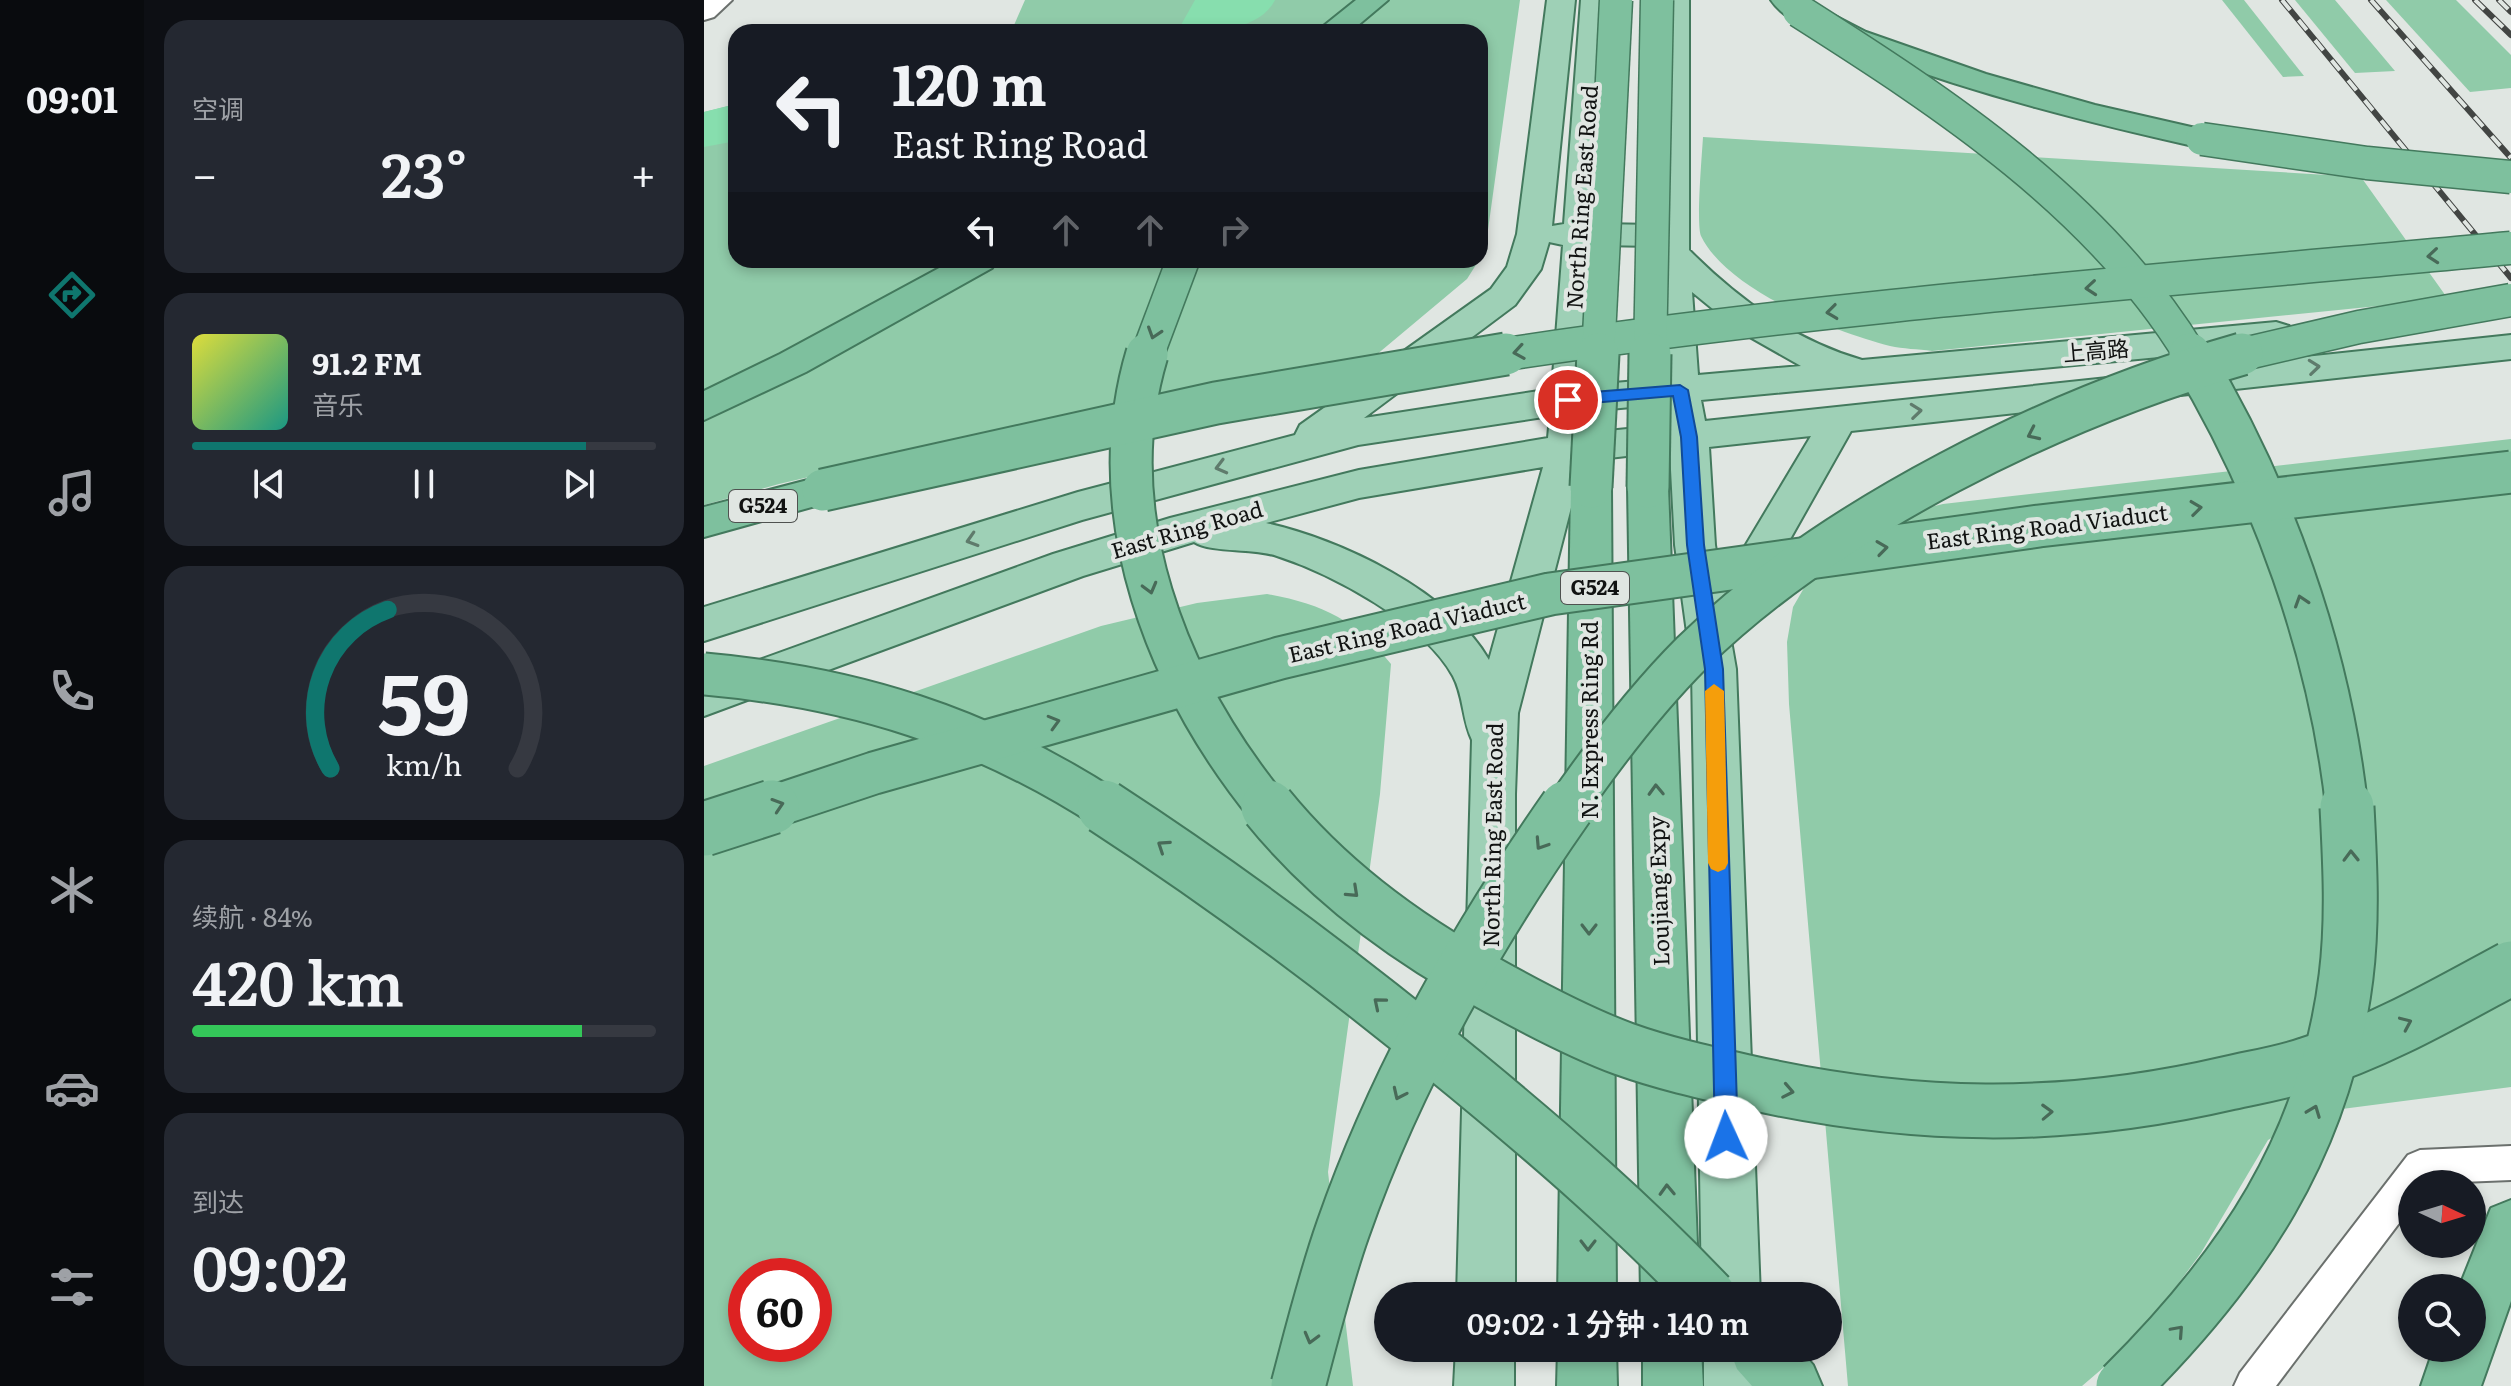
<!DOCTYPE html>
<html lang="zh">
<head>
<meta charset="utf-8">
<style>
	:root { --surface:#171b24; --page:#242831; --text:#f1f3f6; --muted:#9ea1a6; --line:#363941; --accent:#0f766e }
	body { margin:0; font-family:Literata,"Noto Sans SC",serif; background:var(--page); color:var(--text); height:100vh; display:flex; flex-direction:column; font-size:30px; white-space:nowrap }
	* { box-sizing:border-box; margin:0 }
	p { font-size:26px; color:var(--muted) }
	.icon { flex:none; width:44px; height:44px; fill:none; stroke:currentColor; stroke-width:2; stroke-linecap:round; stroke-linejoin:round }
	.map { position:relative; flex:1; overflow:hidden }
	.sheet { display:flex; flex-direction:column; gap:20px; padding:20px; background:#0d0f14; width:560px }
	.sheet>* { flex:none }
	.guide { position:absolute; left:24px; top:24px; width:760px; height:244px; border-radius:24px; box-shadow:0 4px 12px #0003; background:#171b24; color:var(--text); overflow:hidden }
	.needle { width:52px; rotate:94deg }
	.fabs { position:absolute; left:1694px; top:1170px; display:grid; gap:16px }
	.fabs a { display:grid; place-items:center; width:88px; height:88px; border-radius:50%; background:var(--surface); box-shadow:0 4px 12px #0003; font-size:40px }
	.speed { position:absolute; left:24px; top:1258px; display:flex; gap:16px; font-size:40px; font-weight:700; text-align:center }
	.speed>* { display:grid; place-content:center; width:104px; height:104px; border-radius:50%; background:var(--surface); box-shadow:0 4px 12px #0003; line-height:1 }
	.speed .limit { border:12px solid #d22; background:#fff; color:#111 }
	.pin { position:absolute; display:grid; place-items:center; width:68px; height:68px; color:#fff; margin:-34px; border:4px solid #fff; border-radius:50%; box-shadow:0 2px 8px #0007 }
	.me { position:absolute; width:88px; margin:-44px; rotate:358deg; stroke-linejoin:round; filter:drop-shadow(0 0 6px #0008) }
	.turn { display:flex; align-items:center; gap:28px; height:168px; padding:0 32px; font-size:36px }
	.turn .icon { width:104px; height:104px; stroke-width:2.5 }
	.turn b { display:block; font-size:56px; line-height:68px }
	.lanes { display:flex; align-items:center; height:76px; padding:0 32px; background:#0003; justify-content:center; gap:40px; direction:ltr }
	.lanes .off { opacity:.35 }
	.big { font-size:60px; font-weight:600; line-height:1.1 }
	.sheet .card { flex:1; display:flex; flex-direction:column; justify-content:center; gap:12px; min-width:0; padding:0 28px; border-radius:24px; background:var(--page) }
	.sheet .dial { align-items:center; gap:0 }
	.dial svg { height:208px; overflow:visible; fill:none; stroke:var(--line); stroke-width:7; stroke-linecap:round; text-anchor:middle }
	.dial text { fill:var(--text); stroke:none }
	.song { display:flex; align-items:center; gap:24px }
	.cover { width:96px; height:96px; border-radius:12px; background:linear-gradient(135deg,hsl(60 70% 55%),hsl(170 70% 35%)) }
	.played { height:8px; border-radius:4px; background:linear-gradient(90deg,var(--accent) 85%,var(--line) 85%) }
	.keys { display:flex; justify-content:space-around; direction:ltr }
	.heat { display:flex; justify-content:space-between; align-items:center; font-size:44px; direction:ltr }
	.charge { height:12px; border-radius:6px; background:linear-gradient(90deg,#34c759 84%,var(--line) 0) }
	.trip { position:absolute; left:670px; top:1282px; width:468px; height:80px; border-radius:40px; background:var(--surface); box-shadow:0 4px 12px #0003; font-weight:600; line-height:80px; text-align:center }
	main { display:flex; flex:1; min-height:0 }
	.tabs { display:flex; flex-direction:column; width:144px; justify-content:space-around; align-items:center; background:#090b0e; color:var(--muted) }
	.tabs .icon { width:56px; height:56px }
	.tabs .on { color:var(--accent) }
	.tabs b { font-size:36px; color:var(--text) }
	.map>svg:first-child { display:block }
	.green { fill:#90cba9; fill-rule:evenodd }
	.water { fill:#87deae }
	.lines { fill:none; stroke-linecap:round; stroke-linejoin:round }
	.service-casing { stroke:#6b706d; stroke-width:4 }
	.minor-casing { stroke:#6b706d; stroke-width:4 }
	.primary-casing { stroke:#43795d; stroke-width:4 }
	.trunk-casing { stroke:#43795d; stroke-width:4 }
	.service { fill:#fff; fill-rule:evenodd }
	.minor { fill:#fff; fill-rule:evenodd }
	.primary { fill:#9ed0b6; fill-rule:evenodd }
	.trunk { fill:#7ec09e; fill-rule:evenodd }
	.rail-casing { stroke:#424543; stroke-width:6 }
	.rail { stroke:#e0e6e2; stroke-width:4; stroke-dasharray:13; stroke-linecap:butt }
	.trunk-bridge-far2-casing { stroke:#43795d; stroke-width:35; stroke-linecap:butt }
	.trunk-bridge-far1-casing { stroke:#43795d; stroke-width:45; stroke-linecap:butt }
	.trunk-bridge-casing { stroke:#43795d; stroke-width:57; stroke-linecap:butt }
	.trunk-bridge-far2 { stroke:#7ec09e; stroke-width:32 }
	.trunk-bridge-far1 { stroke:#7ec09e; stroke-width:41 }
	.trunk-bridge { stroke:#7ec09e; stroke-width:53 }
	.oneway { stroke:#486a58 }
	.oneway2 { stroke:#5f7b6c }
	.route { fill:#1a73e8; stroke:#114b97; stroke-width:2 }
	.slow { fill:#f59e0b }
	.labels { text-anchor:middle; stroke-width:8; stroke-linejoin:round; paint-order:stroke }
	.shield { fill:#e0e6e2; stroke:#4f5250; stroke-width:2 }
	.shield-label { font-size:20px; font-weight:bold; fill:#111312 }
	.street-label { font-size:22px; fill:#111312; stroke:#e0e6e2 }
</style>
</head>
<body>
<main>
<nav class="tabs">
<b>09:01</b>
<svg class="icon on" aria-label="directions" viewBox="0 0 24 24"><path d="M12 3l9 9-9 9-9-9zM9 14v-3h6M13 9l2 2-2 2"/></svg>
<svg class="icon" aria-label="music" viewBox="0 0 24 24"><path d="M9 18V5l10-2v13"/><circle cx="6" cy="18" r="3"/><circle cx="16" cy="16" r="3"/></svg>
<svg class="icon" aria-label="phone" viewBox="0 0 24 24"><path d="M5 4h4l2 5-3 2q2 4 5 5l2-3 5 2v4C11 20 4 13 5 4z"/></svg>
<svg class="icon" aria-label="climate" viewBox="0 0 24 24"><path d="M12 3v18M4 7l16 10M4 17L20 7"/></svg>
<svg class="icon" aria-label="car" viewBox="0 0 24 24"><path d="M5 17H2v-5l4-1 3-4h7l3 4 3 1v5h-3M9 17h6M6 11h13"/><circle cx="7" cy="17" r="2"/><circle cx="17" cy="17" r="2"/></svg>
<svg class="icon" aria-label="filters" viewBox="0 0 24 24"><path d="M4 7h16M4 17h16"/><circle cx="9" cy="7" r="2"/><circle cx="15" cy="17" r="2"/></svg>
</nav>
<section class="sheet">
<div class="card"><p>空调</p>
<div class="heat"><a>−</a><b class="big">23°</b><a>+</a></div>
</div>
<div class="card">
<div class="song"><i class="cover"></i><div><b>91.2 FM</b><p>音乐</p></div></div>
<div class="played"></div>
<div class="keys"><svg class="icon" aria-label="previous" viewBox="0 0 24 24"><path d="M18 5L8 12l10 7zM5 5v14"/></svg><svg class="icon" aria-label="pause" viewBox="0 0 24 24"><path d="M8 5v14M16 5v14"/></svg><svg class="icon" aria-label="next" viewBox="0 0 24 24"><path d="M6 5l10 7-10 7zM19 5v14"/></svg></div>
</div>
<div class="card dial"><svg viewBox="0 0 100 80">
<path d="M14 69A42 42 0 1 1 86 69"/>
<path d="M14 69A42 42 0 0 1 36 8" stroke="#0f766e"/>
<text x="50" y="56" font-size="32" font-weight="700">59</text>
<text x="50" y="72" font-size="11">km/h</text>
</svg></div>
<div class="card"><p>续航 · 84%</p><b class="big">420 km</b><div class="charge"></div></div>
<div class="card"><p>到达</p><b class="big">09:02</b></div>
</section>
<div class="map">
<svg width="1807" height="1386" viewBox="0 0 1807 1386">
	<rect width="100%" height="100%" fill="#e0e6e2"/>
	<g class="green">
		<polygon points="321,0 816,0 783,237 776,257 776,32 307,32"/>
		<polygon points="1518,0 1540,0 1600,76 1579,77"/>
		<polygon points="1591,0 1631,0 1691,71 1651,73"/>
		<polygon points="1682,0 1752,0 1807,55 1807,88 1766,92"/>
		<polygon points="32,104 32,260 775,260 763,279 665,361 365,416 75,484 0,505 0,112"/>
		<path d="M 999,137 L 1657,177 L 1744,299 L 1228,351 C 1214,349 1199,349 1186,346 C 1129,331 1024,291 997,236 C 992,224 998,155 999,137 Z"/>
		<polygon points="1807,439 1807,1087 1638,1109 1590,1125 1564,1140 1497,1253 1434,1338 1378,1386 1144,1386 1085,704 1083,642 1089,607 1104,581 1206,512 1239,504"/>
		<path d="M 563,594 C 618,604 652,620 687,664 L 676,794 L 624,1172 L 649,1386 L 0,1386 L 0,766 L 397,626 L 493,603 ZM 42,1276 L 110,1276 L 110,1344 L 42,1344 Z"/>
	</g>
	<g class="water">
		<path d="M 491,0 L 571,0 C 555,32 504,32 473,32 Z"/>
		<polygon points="32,104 32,141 0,147 0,112"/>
	</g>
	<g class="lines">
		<g class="service-casing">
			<polygon id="service" points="1807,1146 1807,1180 1708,1184 1708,1206 1572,1386 1530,1386 1536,1373 1704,1155 1716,1150"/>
		</g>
		<g class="minor-casing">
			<polygon id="minor" points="0,0 28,0 10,17 0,20"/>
		</g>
		<g class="primary-casing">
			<g id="primary">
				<path d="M 843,0 L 871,0 L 848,226 L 860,224 L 877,0 L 905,0 L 894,224 L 952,225 L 957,0 L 985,0 L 985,250 C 1035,300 1090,340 1158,360 L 1572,322 L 1585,326 L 1590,334 L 1585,342 L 1572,346 L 997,400 L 1001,421 L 1807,335 L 1807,359 L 1147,431 L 1049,605 L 1034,610 L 1021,606 L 1032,669 L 1056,1296 L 998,1296 L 988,669 L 971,545 L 966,451 L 879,461 L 814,713 L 811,794 L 811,1296 L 753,1296 L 768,740 C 758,720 760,696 749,676 C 720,623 629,574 573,556 C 549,548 507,553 490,542 L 379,576 L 0,716 L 0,680 L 349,554 L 466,518 L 655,470 L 844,438 L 846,416 L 654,445 L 378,520 L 0,641 L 0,607 L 374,492 L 591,435 L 596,425 L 787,289 L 803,267 L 813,234 ZM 845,242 L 859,245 L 848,389 L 660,418 L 811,305 L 837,269 ZM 893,245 L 951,246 L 957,379 L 886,385 ZM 988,292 L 1037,332 L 1097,366 L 994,375 ZM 960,404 L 964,425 L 883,433 L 884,411 ZM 1107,436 L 1019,583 L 1018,585 L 1011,545 L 1005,447 ZM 839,467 L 785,660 C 746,591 636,539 562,523 L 655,498 Z"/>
				<polygon points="752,1348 810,1348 810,1386 750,1386"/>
				<polygon points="1000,1348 1058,1348 1060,1386 1000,1386"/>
			</g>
		</g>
		<g class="trunk-casing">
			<g id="trunk">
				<polygon points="652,0 684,0 646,32 612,32"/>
				<path d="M 1067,0 L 1100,0 L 1162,32 L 1282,74 L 1391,105 L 1509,132 L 1514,139 L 1509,146 L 1498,148 C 1386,123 1276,95 1168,55 C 1139,44 1084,26 1067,0 Z"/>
				<polygon points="250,260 293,260 288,268 102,372 0,420 0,391 76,354"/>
				<polygon points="887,473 901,477 907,487 912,1296 854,1296 867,487 873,477"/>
				<polygon points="944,473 958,477 964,487 995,1296 937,1296 924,487 930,477"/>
				<polygon points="119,476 133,480 139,490 133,500 0,537 0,507"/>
				<polygon points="1807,1200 1807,1301 1777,1386 1717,1386 1730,1348 1768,1348 1768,1288 1755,1288 1787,1208"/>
				<polygon points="854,1348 912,1348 913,1386 853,1386"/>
				<polygon points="939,1348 997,1348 999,1386 939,1386"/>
				<polygon points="1025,1348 1094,1348 1109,1365 1118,1386 1048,1386 1033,1369"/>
			</g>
		</g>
		<use href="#service" class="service"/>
		<use href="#minor" class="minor"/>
		<use href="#primary" class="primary"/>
		<use href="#trunk" class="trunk"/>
		<g class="rail-casing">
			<g id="rail">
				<polyline points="1578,0 1807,278"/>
				<polyline points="1667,0 1807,158"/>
				<polyline points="1771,0 1807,35"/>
				<polyline points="1795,0 1807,12"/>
			</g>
		</g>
		<use href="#rail" class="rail"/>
		<g class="trunk-bridge-far2-casing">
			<g id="trunk-bridge-far2">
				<path d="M 1095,11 C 1240,103 1396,205 1487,356"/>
				<polyline points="1498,139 1663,163 1807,177"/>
				<polyline points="443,356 479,260"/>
				<path d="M 789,356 C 1126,305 1467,280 1807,248"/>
				<polyline points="894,356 912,0"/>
				<polyline points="946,356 953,0"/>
				<polyline points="1531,356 1655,327 1807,300"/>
			</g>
		</g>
		<g class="trunk-bridge-far1-casing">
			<g id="trunk-bridge-far1">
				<path d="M 443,354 C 395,514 463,684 565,809"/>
				<path d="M 1486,354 C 1568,489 1626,651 1643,809"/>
				<polyline points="887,487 894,354"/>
				<polyline points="944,487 946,354"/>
				<polyline points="119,490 512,403 802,354"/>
				<path d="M 0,674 C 149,687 277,727 403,809"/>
				<polyline points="62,809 170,773 576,658 846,594 1335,526 1807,472"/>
				<path d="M 862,809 C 900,754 941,700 988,653 C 1127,517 1352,407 1538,354"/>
			</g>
		</g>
		<g class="trunk-bridge-casing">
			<g id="trunk-bridge">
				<path d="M 400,807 C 526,889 646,979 762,1075 C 847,1145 929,1216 1005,1296"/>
				<path d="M 564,807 C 624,881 701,938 786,984 C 829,1008 874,1032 920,1049 C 959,1063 999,1072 1039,1081 C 1206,1119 1357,1122 1525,1083 C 1551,1077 1578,1073 1604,1064 C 1675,1042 1742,1003 1807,968"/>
				<polyline points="0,829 68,807"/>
				<path d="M 594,1386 C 608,1333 621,1280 639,1229 C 692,1077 772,937 863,807"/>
				<path d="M 1419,1386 C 1537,1269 1621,1146 1642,977 C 1649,920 1646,864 1643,807"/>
			</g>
		</g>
		<use href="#trunk-bridge-far2" class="trunk-bridge-far2"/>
		<use href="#trunk-bridge-far1" class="trunk-bridge-far1"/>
		<use href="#trunk-bridge" class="trunk-bridge"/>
	</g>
	<defs><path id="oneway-chevron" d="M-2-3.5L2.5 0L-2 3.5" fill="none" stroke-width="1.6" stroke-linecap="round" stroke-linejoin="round" transform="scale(2)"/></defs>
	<g class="oneway">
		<use href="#oneway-chevron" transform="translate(1729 256) rotate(175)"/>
		<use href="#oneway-chevron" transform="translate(1387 288) rotate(175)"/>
		<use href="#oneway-chevron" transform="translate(1128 312) rotate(173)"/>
		<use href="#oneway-chevron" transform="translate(450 333) rotate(108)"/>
		<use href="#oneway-chevron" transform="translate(815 352) rotate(171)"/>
		<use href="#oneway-chevron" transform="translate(1329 434) rotate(155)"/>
		<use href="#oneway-chevron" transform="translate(1492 508) rotate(-7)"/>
		<use href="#oneway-chevron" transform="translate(1178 548) rotate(-8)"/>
		<use href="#oneway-chevron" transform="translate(446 588) rotate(75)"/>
		<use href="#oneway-chevron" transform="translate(1597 601) rotate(-108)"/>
		<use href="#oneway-chevron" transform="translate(350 722) rotate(-16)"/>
		<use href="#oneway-chevron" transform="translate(952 790) rotate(-92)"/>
		<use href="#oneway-chevron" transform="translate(74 805) rotate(-18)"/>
		<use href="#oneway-chevron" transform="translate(837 844) rotate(123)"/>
		<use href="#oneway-chevron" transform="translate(459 846) rotate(-146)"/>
		<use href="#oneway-chevron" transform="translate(1647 856) rotate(-91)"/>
		<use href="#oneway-chevron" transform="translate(649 892) rotate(43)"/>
		<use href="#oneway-chevron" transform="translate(885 929) rotate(90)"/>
		<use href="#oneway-chevron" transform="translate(675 1003) rotate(-140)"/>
		<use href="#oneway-chevron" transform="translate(1702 1023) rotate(-24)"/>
		<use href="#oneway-chevron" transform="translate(1084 1091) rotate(11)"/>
		<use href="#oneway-chevron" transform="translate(695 1094) rotate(115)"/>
		<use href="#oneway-chevron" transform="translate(1610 1111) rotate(-69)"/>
		<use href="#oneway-chevron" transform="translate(1343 1112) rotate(-2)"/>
		<use href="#oneway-chevron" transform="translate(963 1190) rotate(-92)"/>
		<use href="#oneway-chevron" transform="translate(884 1245) rotate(90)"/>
		<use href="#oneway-chevron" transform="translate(1474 1331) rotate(-48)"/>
		<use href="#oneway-chevron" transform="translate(607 1338) rotate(105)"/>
	</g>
	<g class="oneway2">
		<use href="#oneway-chevron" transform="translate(1610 367) rotate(-6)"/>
		<use href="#oneway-chevron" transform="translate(1212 411) rotate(-6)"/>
		<use href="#oneway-chevron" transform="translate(517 467) rotate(165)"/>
		<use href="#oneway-chevron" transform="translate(268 540) rotate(163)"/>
	</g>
	<polygon class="route" points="976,385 984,390 993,437 1000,545 1019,669 1034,1137 1030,1145 1022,1148 1015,1145 1011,1137 1001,669 983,545 977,437 969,396 864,405 856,400 864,394"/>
	<polygon class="slow" points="1010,684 1020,691 1024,863 1021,869 1014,872 1007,869 1004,863 1001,691"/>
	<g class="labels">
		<g class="shield">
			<rect x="25" y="490" width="68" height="32" rx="6"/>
			<rect x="857" y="572" width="68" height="32" rx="6"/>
		</g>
		<g class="shield-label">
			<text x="59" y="513">G524</text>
			<text x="891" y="595">G524</text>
		</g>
		<g class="street-label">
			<text transform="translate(878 197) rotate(-86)" y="8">North Ring East Road</text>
			<text transform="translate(1392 351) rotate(-5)" y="8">上高路</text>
			<text transform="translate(1343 527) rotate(-7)" y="8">East Ring Road Viaduct</text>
			<text transform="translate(483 530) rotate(-16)" y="8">East Ring Road</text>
			<text transform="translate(703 628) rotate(-13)" y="8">East Ring Road Viaduct</text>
			<text transform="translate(886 720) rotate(-90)" y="8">N. Express Ring Rd</text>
			<text transform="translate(789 835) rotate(-89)" y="8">North Ring East Road</text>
			<text transform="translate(955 891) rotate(-92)" y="8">Loujiang Expy</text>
		</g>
	</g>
</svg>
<div class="fabs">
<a><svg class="needle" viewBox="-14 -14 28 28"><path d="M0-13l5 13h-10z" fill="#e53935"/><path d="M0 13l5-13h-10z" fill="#9ea1a6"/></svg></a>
<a><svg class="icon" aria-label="search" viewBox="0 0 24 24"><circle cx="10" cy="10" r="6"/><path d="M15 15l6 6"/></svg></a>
</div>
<div class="speed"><div class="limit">60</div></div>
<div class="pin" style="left:864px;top:400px;background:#d93025"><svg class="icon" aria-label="arrive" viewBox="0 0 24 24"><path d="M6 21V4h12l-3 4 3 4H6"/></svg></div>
<svg class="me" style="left:1022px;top:1137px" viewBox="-20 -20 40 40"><circle r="19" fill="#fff"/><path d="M0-13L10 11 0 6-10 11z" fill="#1a73e8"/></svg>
<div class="trip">09:02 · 1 分钟 · 140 m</div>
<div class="guide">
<div class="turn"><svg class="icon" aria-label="left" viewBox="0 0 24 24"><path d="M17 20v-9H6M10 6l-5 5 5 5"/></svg><div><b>120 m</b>East Ring Road</div></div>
<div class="lanes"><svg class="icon" aria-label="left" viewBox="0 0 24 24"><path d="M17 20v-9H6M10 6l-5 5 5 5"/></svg><svg class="icon off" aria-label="ahead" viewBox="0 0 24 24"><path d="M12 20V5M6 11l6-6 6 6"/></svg><svg class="icon off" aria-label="ahead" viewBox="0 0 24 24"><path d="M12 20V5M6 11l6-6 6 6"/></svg><svg class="icon off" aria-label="right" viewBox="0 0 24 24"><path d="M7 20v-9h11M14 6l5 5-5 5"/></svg></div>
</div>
</div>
</main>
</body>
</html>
